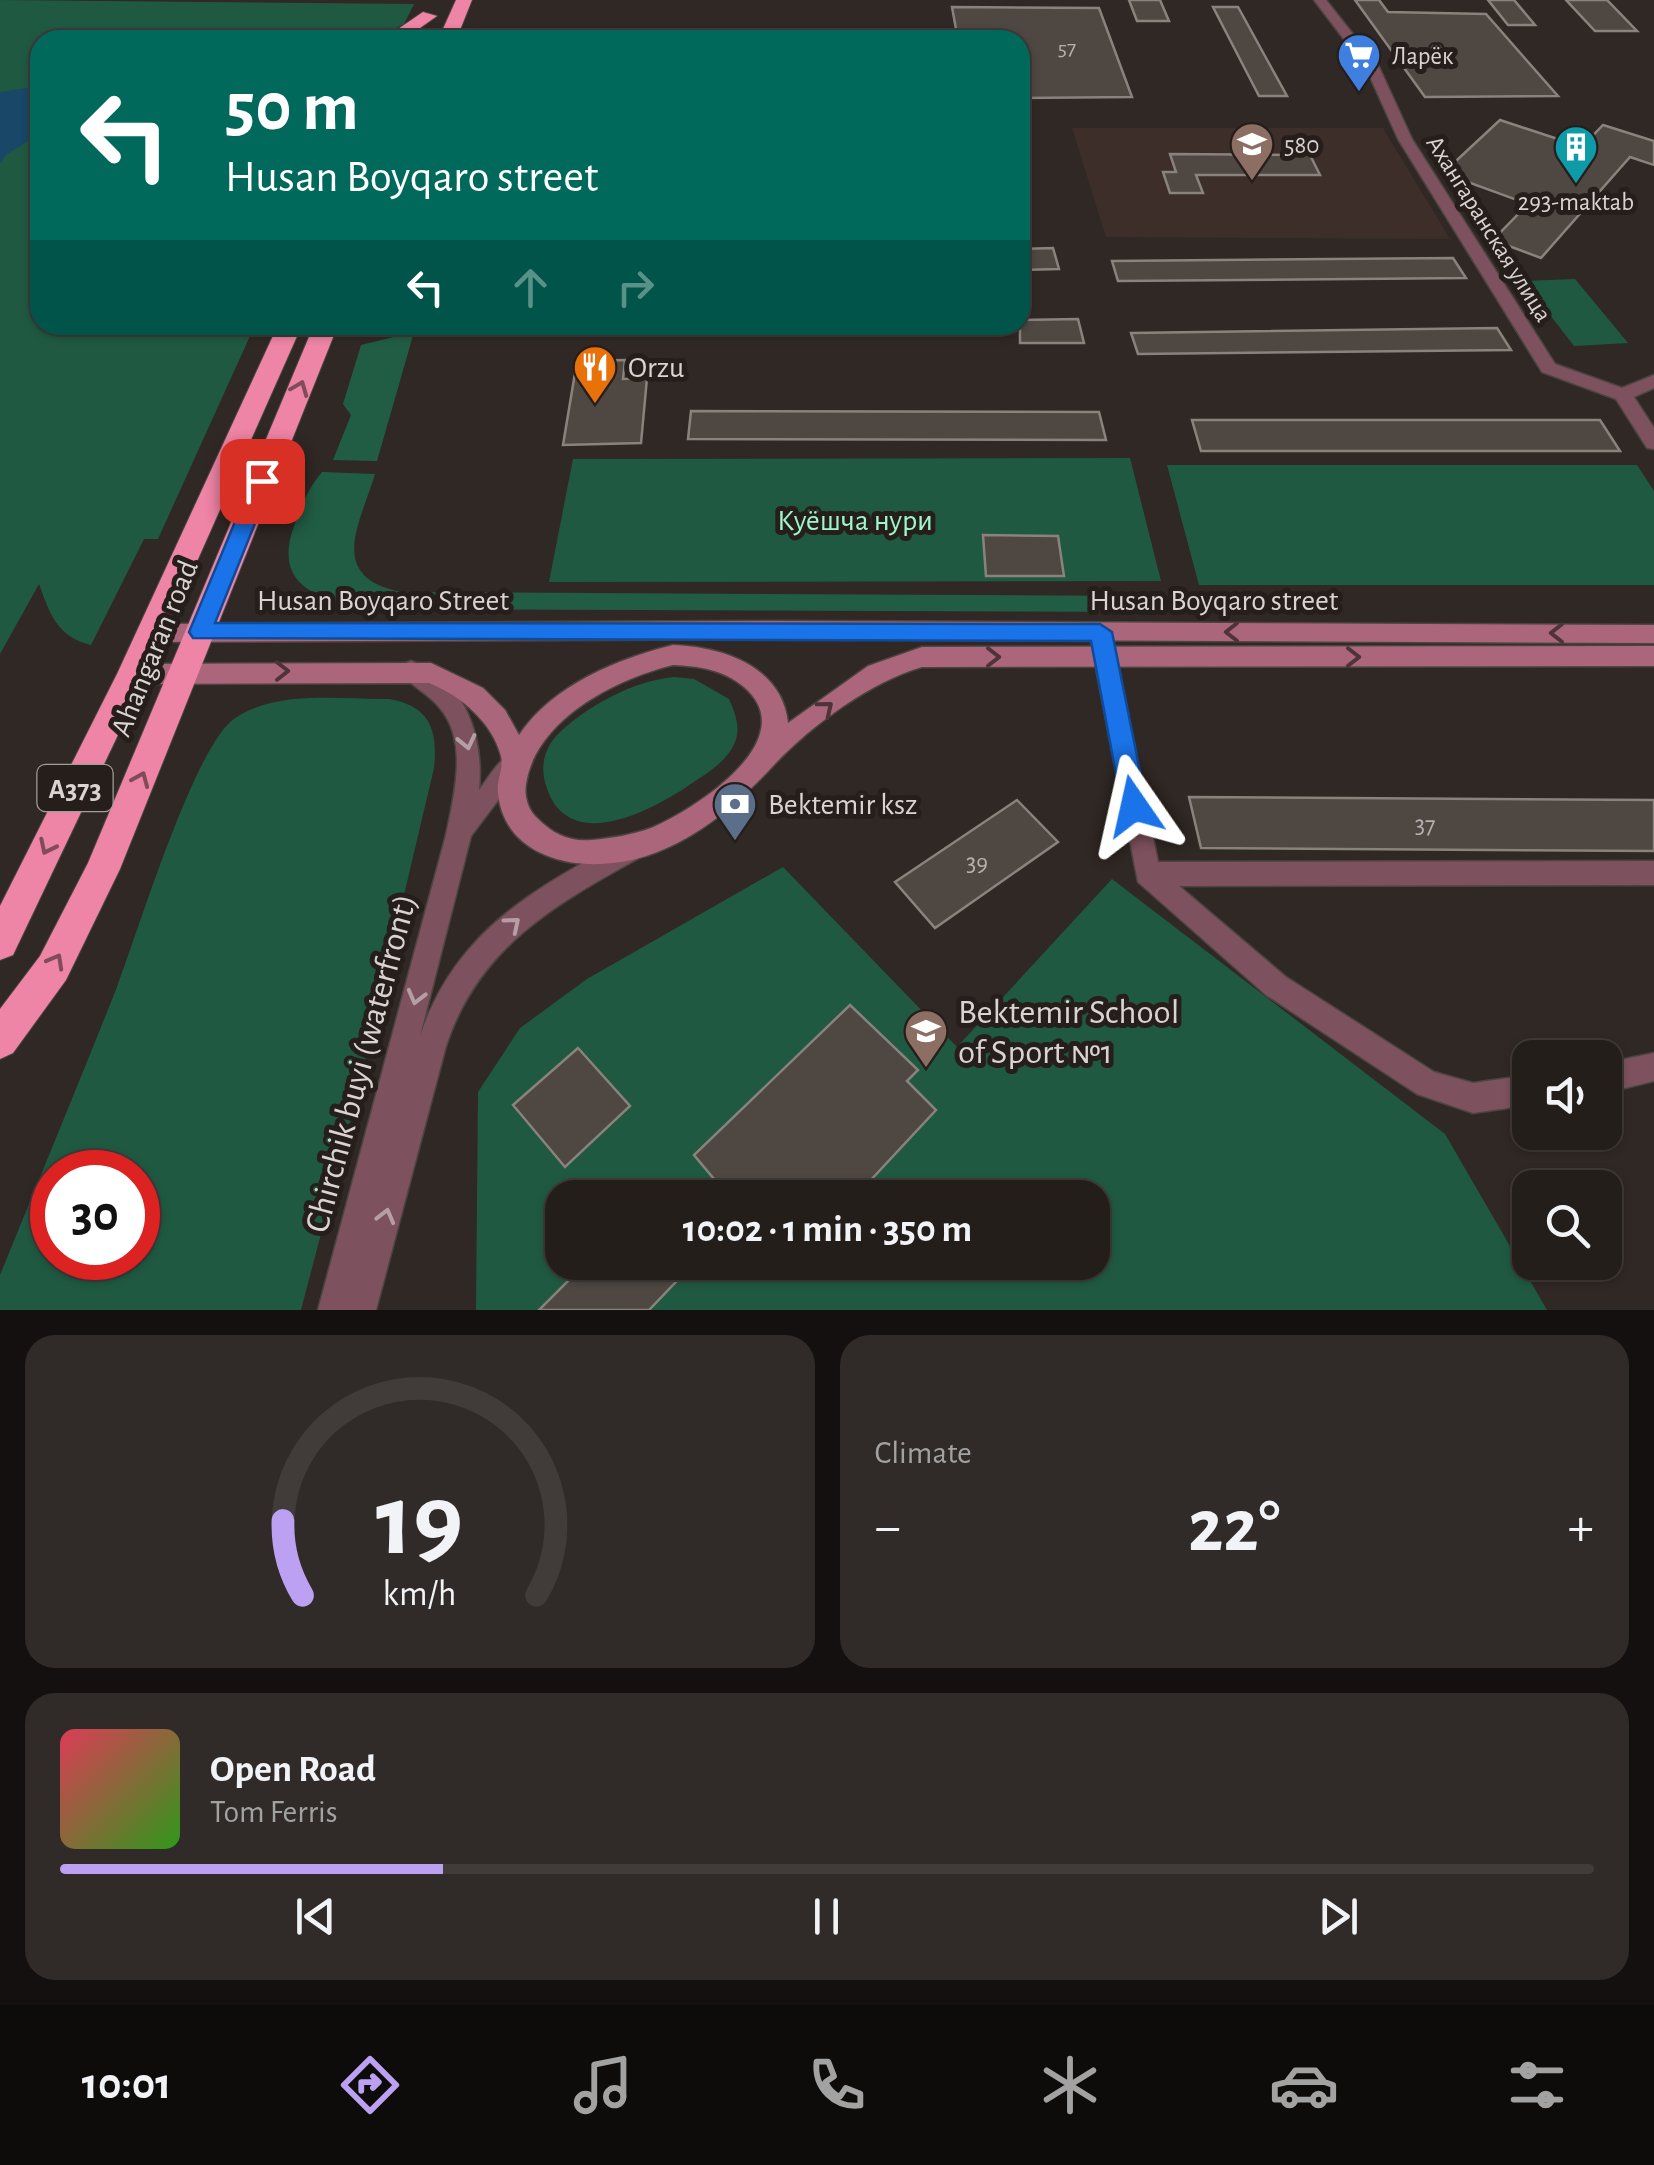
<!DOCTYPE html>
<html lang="en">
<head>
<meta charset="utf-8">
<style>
	:root { --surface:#241e1b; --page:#302b28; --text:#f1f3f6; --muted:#a3a2a3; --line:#413c3a; --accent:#bca0f2 }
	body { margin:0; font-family:"Alegreya Sans",sans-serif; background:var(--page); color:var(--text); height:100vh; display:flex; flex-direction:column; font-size:38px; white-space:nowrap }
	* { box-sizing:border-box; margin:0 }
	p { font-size:32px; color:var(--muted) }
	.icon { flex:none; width:55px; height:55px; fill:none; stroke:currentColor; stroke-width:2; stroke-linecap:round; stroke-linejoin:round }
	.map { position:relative; height:1310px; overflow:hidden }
	.side { display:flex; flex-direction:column; gap:25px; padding:25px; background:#14100f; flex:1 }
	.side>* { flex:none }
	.hud { position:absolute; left:30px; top:30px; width:1000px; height:305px; border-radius:30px; box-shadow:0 2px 8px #0004,0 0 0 2px var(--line); background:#00695c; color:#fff; overflow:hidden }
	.tools { position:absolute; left:1512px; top:1040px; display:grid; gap:20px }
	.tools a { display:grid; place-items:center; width:110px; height:110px; border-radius:20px; background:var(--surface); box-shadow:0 2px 8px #0004,0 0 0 2px var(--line); font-size:50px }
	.speed { position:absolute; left:30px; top:1150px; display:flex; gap:20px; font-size:50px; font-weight:700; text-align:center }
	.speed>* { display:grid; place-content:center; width:130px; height:130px; border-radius:50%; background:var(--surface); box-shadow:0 2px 8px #0004,0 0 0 2px var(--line); line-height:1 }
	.speed .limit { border:15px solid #d22; background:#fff; color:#111 }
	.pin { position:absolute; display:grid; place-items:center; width:85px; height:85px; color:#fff; margin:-42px; border-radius:20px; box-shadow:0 5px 15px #0006 }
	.me { position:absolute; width:110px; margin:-55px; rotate:349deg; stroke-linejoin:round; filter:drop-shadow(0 0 8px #0008) }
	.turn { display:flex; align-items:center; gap:35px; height:210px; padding:0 30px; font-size:45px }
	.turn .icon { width:130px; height:130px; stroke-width:2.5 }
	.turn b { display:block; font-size:70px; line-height:85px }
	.lanes { display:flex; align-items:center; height:95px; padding:0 30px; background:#0003; justify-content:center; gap:50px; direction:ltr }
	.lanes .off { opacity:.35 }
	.big { font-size:75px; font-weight:700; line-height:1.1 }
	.side .tile { flex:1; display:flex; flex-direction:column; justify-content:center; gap:15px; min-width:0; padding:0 35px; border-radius:30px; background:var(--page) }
	.side .dial { align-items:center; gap:0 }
	.dial svg { height:260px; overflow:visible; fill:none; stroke:var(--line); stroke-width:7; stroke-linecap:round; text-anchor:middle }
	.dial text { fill:var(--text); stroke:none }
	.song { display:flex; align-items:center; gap:30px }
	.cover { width:120px; height:120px; border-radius:15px; background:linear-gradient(135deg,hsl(350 70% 55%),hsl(110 70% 35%)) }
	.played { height:10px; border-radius:5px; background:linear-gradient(90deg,var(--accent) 25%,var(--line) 25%) }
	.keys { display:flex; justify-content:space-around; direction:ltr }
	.heat { display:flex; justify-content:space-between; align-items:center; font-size:55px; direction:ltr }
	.side .tiles { flex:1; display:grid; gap:25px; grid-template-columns:1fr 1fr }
	.tile:last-child { grid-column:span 2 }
	.trip { position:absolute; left:545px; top:1180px; width:565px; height:100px; border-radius:30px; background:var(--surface); box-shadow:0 2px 8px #0004,0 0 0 2px var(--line); font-weight:700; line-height:100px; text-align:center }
	.dock { display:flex; height:160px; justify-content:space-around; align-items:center; background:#0e0c0b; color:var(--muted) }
	.dock .icon { width:70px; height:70px }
	.dock .on { color:var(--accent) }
	.dock b { font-size:45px; color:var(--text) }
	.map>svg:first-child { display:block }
	.built { fill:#3d2e29 }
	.green { fill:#205942; fill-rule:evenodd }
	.forest { fill:#215d45 }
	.water { fill:#194767 }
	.building { fill:#4e4742; stroke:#8a827c; stroke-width:2.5 }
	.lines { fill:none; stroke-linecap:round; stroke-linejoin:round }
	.street-casing { stroke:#4b4440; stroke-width:3 }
	.secondary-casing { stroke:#4b4440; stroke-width:3 }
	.highway-casing { stroke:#4b4440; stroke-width:2 }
	.street { fill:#7d515e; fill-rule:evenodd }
	.secondary { fill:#ab667b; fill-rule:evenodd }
	.highway { fill:#ee84a6; fill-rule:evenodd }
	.oneway { stroke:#804c5a }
	.oneway2 { stroke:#4e3438 }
	.oneway3 { stroke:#b4a0a4 }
	.route { fill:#1a73e8; stroke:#114b97; stroke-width:2.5 }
	.labels { text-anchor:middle; stroke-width:10; stroke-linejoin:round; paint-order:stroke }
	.far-number-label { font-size:22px; fill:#b6b1ae }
	.far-poi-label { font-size:25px; fill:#d9d4d2; stroke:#261e1b; text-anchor:start }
	.far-street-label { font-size:25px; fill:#d9d4d2; stroke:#261e1b }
	.number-label { font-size:25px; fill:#b6b1ae }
	.shield { fill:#261e1b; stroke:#a39d9b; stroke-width:2.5 }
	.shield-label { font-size:28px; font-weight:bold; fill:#d9d4d2 }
	.poi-label { font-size:30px; fill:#d9d4d2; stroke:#261e1b; text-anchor:start }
	.park-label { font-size:30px; fill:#9df7ce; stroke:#261e1b }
	.street-label { font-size:30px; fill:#d9d4d2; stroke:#261e1b }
	.near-poi-label { font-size:35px; fill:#d9d4d2; stroke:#261e1b; text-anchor:start }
	.near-street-label { font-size:35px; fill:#d9d4d2; stroke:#261e1b }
</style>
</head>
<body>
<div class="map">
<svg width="1654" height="1310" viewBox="0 0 1654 1310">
	<rect width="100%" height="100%" fill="#302824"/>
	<polygon class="built" points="1072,128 1383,128 1450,239 1106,237"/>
	<g class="green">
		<path d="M 0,0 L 414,4 L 404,24 L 373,40 L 40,40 L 40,325 L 255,325 L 158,539 L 144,539 L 91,645 C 57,637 50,614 39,584 L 0,654 Z"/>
		<polygon points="1575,279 1628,343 1574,346 1524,281"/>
		<polygon points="1130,458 1161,581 549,582 573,459"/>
		<polygon points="1167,465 1637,465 1654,491 1654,585 1199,585"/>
		<path d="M 674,677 L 694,679 L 729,699 C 735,713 741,727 735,742 C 727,763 702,776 685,788 C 645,814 564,855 545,782 C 540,763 546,746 559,733 C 589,705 633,681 674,677 Z"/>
		<path d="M 389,699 C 430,706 438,730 434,768 L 352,1115 L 301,1310 L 0,1310 L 0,1275 C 39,1179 79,1083 117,987 C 138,932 194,747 234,719 C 277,689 340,700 389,699 ZM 52,1172 L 138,1172 L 138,1258 L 52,1258 Z"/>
		<path d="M 783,867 L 957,1047 L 1112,879 L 1445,1134 L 1547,1310 L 476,1310 L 478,1092 L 520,1028 L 587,979 ZM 562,1198 L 1092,1198 L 1092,1262 L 562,1262 Z"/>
	</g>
	<g class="forest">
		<polygon points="414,332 377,461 333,460 351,415 343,404 361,345"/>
		<path d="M 322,472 L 375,474 C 360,524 326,577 401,592 L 1139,596 L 1143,612 L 411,609 C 358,606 265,606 294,526 C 301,505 308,489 322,472 Z"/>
	</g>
	<polygon class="water" points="40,86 40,134 7,154 0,163 0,92"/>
	<g class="building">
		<polygon points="1129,0 1160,0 1169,21 1137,21"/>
		<polygon points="1355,0 1379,0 1388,12 1486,14 1558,96 1425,97"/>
		<polygon points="1488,0 1514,0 1535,25 1508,25"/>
		<polygon points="1566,0 1607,0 1637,31 1595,31"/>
		<polygon points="952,7 1099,8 1132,97 1020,98 1020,40 958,40"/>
		<polygon points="1213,7 1238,7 1287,96 1259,96"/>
		<polygon points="1500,120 1582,147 1603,125 1654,141 1654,165 1630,157 1541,258 1493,240 1528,204 1443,173"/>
		<polygon points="1170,154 1310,155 1320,175 1196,175 1203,193 1170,193 1163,172 1176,172"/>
		<polygon points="1053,248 1059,269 1020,270 1020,249"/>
		<polygon points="1453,258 1466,278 1118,281 1112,261"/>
		<polygon points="1078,319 1084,343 1020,343 1020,320"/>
		<polygon points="1497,328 1511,350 1138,354 1131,333"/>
		<polygon points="625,360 623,379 647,378 641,443 563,445 577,361"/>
		<polygon points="691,411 1099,412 1106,440 688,439"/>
		<polygon points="1192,420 1600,420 1620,451 1201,451"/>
		<polygon points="983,535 1058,536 1064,576 986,576"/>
		<polygon points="1189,797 1654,800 1654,851 1201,848"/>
		<polygon points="1017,800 1058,842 935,928 895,882"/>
		<polygon points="850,1005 918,1070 907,1081 936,1110 854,1198 730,1198 694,1155"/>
		<polygon points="578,1048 630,1106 565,1167 513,1105"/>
		<polygon points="587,1262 695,1262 649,1310 539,1310"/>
	</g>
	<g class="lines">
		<g class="street-casing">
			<g id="street">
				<polygon points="1314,0 1326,0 1379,67 1412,139 1555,364 1622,388 1654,375 1654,388 1634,397 1654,428 1654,449 1647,448 1616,399 1542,372 1398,139 1366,68"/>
				<polygon points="1100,624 1111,632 1158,862 1654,861 1654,885 1179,886 1286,977 1434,1072 1473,1083 1530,1075 1530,1105 1473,1113 1417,1094 1266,995 1138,882 1089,632"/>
				<path d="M 411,661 C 466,679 484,738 479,790 C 491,775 503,748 524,755 L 527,762 L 471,836 L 420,1036 C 455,933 530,891 621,842 L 630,839 L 639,842 L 643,850 L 639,858 C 554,905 478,948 446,1046 L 376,1310 L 318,1310 L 446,835 C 454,795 469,741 439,707 C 428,693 408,685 400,670 L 403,664 Z"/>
				<polygon points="1654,1053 1654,1081 1605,1093 1605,1063"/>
			</g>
		</g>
		<g class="secondary-casing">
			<g id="secondary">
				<polygon points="773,621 1654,625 1654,643 773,639 150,642 141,640 138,633 141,626 150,624"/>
				<path d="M 673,645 C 723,647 782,666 788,723 L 868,666 L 922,647 L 1654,646 L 1654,666 L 922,667 C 870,682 809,727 772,767 C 730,812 677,856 613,863 C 564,869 504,852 498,793 C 496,781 504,768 501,756 C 492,722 461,696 429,683 L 132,684 L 123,681 L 119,674 L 123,667 L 132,664 L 431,663 L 483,688 L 505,710 L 519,735 C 553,685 617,659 673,645 ZM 673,665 C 699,666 724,670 744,687 C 805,739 694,810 651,828 C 632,835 612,838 592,840 C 569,842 553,834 537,818 C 528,810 524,796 526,784 C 536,719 616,679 673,665 Z"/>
			</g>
		</g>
		<g class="highway-casing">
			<g id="highway">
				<polygon points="456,0 472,0 456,40 438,40"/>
				<polygon points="423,12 437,16 403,40 382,40"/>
				<polygon points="278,325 302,325 147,674 13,955 0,960 0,906 117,674"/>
				<polygon points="314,325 338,325 120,869 66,980 13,1053 0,1059 0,1009 40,956 88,863"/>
			</g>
		</g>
		<use href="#street" class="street"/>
		<use href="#secondary" class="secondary"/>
		<use href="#highway" class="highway"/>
	</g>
	<defs><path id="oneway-chevron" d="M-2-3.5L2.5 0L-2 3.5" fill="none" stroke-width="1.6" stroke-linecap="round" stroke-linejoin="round" transform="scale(2.5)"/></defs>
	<g class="oneway">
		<use href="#oneway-chevron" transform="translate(300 388) rotate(-68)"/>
		<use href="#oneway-chevron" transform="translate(141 779) rotate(-67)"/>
		<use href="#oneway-chevron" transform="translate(47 847) rotate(116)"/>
		<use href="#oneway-chevron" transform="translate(56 961) rotate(-61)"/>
	</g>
	<g class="oneway2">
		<use href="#oneway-chevron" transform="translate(1232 632) rotate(-180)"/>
		<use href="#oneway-chevron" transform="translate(1557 633) rotate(-180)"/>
		<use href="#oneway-chevron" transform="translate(993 657)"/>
		<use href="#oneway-chevron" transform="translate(1353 657)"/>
		<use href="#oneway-chevron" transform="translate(282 671)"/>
		<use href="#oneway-chevron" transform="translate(826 708) rotate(-39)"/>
	</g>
	<g class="oneway3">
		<use href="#oneway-chevron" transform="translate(467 742) rotate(77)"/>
		<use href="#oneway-chevron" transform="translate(513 924) rotate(-40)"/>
		<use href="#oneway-chevron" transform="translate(416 997) rotate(105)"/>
		<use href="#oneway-chevron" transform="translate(386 1216) rotate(-75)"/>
	</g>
	<polygon class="route" points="262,474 272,481 215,623 1100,624 1112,632 1147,806 1143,813 1134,817 1126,813 1122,806 1091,641 193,638 189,632 252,481"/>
	<defs>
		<g id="supermarket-pin" transform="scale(2.25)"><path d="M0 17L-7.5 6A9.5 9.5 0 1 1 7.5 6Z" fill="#3f7fe0" stroke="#261e1b"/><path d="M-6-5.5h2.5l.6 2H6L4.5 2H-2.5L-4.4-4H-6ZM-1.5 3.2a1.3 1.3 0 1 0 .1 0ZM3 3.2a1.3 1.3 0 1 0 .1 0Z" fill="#fff"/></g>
		<g id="school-pin" transform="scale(2.25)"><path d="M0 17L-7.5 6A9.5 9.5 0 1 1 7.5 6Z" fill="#8d6e63" stroke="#261e1b"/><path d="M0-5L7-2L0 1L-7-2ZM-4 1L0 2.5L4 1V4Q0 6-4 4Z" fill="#fff"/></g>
		<g id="building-pin" transform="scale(2.25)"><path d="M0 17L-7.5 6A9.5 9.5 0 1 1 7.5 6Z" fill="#0f9aa8" stroke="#261e1b"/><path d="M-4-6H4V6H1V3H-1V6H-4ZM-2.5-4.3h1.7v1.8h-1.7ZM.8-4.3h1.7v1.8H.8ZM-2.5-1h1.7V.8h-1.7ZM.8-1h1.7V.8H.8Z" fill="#fff"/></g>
		<g id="restaurant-pin" transform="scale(2.25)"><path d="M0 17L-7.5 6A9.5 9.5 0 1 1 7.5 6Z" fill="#e8710a" stroke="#261e1b"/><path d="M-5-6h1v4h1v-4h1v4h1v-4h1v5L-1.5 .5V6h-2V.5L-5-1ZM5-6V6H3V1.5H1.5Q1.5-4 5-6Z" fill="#fff"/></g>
		<g id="bank-pin" transform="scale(2.25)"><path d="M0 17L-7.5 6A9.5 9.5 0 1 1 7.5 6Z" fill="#5c6f8a" stroke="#261e1b"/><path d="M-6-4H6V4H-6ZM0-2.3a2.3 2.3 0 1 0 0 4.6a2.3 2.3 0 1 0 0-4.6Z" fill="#fff"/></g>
	</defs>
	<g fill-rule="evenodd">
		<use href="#supermarket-pin" x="1359" y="55"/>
		<use href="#school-pin" x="1252" y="144"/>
		<use href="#building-pin" x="1576" y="147"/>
		<use href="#restaurant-pin" x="595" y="367"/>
		<use href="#bank-pin" x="735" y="804"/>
		<use href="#school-pin" x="926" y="1031"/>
	</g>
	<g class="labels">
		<g class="far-number-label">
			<text x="1067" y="55">57</text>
		</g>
		<g class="far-poi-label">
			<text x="1392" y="64">Ларёк</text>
			<text x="1284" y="153">580</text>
			<text x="1576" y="210" text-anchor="middle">293-maktab</text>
		</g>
		<g class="far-street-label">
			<text transform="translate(1490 228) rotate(58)" y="9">Ахангаранская улица</text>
		</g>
		<g class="number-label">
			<text x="1425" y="833">37</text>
			<text x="977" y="871">39</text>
		</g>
		<rect class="shield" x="37.5" y="765" width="75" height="46" rx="8"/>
		<g class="shield-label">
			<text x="75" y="798">A373</text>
		</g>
		<g class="poi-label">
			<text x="628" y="377">Orzu</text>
			<text x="768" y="814">Bektemir ksz</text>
		</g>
		<g class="park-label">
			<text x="855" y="530">Куёшча нури</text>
		</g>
		<g class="street-label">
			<text x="383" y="610">Husan Boyqaro Street</text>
			<text x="1214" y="610">Husan Boyqaro street</text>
			<text transform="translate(154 648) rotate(-68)" y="10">Ahangaran road</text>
		</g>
		<g class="near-poi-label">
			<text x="958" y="1023">Bektemir School<tspan x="958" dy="40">of Sport №1</tspan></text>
		</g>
		<g class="near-street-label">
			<text transform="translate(360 1063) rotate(-75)" y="12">Chirchik buyi (waterfront)</text>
		</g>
	</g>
</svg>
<div class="tools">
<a><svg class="icon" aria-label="sound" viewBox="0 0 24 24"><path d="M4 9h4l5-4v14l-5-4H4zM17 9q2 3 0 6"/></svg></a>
<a><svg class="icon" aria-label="search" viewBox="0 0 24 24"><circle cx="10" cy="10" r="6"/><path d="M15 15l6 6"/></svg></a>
</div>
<div class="speed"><div class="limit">30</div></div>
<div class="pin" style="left:262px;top:481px;background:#d93025"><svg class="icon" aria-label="arrive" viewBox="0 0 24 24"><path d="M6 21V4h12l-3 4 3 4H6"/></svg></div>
<svg class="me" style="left:1134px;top:806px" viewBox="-20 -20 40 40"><path d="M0-17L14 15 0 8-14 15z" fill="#1a73e8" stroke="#fff" stroke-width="4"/></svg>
<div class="trip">10:02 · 1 min · 350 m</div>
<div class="hud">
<div class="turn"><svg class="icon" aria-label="left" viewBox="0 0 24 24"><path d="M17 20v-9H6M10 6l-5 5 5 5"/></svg><div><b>50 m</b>Husan Boyqaro street</div></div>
<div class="lanes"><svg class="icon" aria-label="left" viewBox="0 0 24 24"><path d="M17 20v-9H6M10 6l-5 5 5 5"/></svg><svg class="icon off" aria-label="ahead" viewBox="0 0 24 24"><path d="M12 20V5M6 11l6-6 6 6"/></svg><svg class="icon off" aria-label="right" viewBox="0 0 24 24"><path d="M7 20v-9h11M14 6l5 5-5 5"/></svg></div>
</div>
</div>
<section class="side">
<div class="tiles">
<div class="tile dial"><svg viewBox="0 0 100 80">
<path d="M14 69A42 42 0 1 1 86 69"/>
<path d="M14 69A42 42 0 0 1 8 46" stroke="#bca0f2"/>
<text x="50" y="56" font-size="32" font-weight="700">19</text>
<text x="50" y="72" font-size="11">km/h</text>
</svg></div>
<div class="tile"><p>Climate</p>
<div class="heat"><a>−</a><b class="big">22°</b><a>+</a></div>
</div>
<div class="tile">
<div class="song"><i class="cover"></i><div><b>Open Road</b><p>Tom Ferris</p></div></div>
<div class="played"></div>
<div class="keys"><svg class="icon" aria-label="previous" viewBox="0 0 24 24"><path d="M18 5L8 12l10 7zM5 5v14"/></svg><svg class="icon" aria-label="pause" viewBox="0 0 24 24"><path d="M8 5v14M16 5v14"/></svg><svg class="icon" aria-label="next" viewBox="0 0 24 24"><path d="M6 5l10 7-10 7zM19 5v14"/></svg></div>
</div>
</div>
</section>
<nav class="dock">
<b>10:01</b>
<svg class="icon on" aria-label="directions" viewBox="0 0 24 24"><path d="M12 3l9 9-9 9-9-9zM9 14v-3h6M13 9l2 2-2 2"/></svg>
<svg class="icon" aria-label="music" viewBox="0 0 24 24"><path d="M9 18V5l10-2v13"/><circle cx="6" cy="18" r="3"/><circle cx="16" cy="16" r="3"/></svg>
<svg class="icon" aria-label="phone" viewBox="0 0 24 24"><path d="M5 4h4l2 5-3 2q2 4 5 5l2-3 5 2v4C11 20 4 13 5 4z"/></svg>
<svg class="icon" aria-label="climate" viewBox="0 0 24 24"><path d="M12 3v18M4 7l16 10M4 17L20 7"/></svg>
<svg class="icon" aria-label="car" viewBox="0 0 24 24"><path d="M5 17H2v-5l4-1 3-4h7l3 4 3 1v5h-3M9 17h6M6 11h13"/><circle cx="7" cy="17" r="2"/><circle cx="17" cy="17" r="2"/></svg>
<svg class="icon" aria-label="filters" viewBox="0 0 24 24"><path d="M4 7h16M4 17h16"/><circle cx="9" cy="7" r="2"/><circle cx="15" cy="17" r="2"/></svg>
</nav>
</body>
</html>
